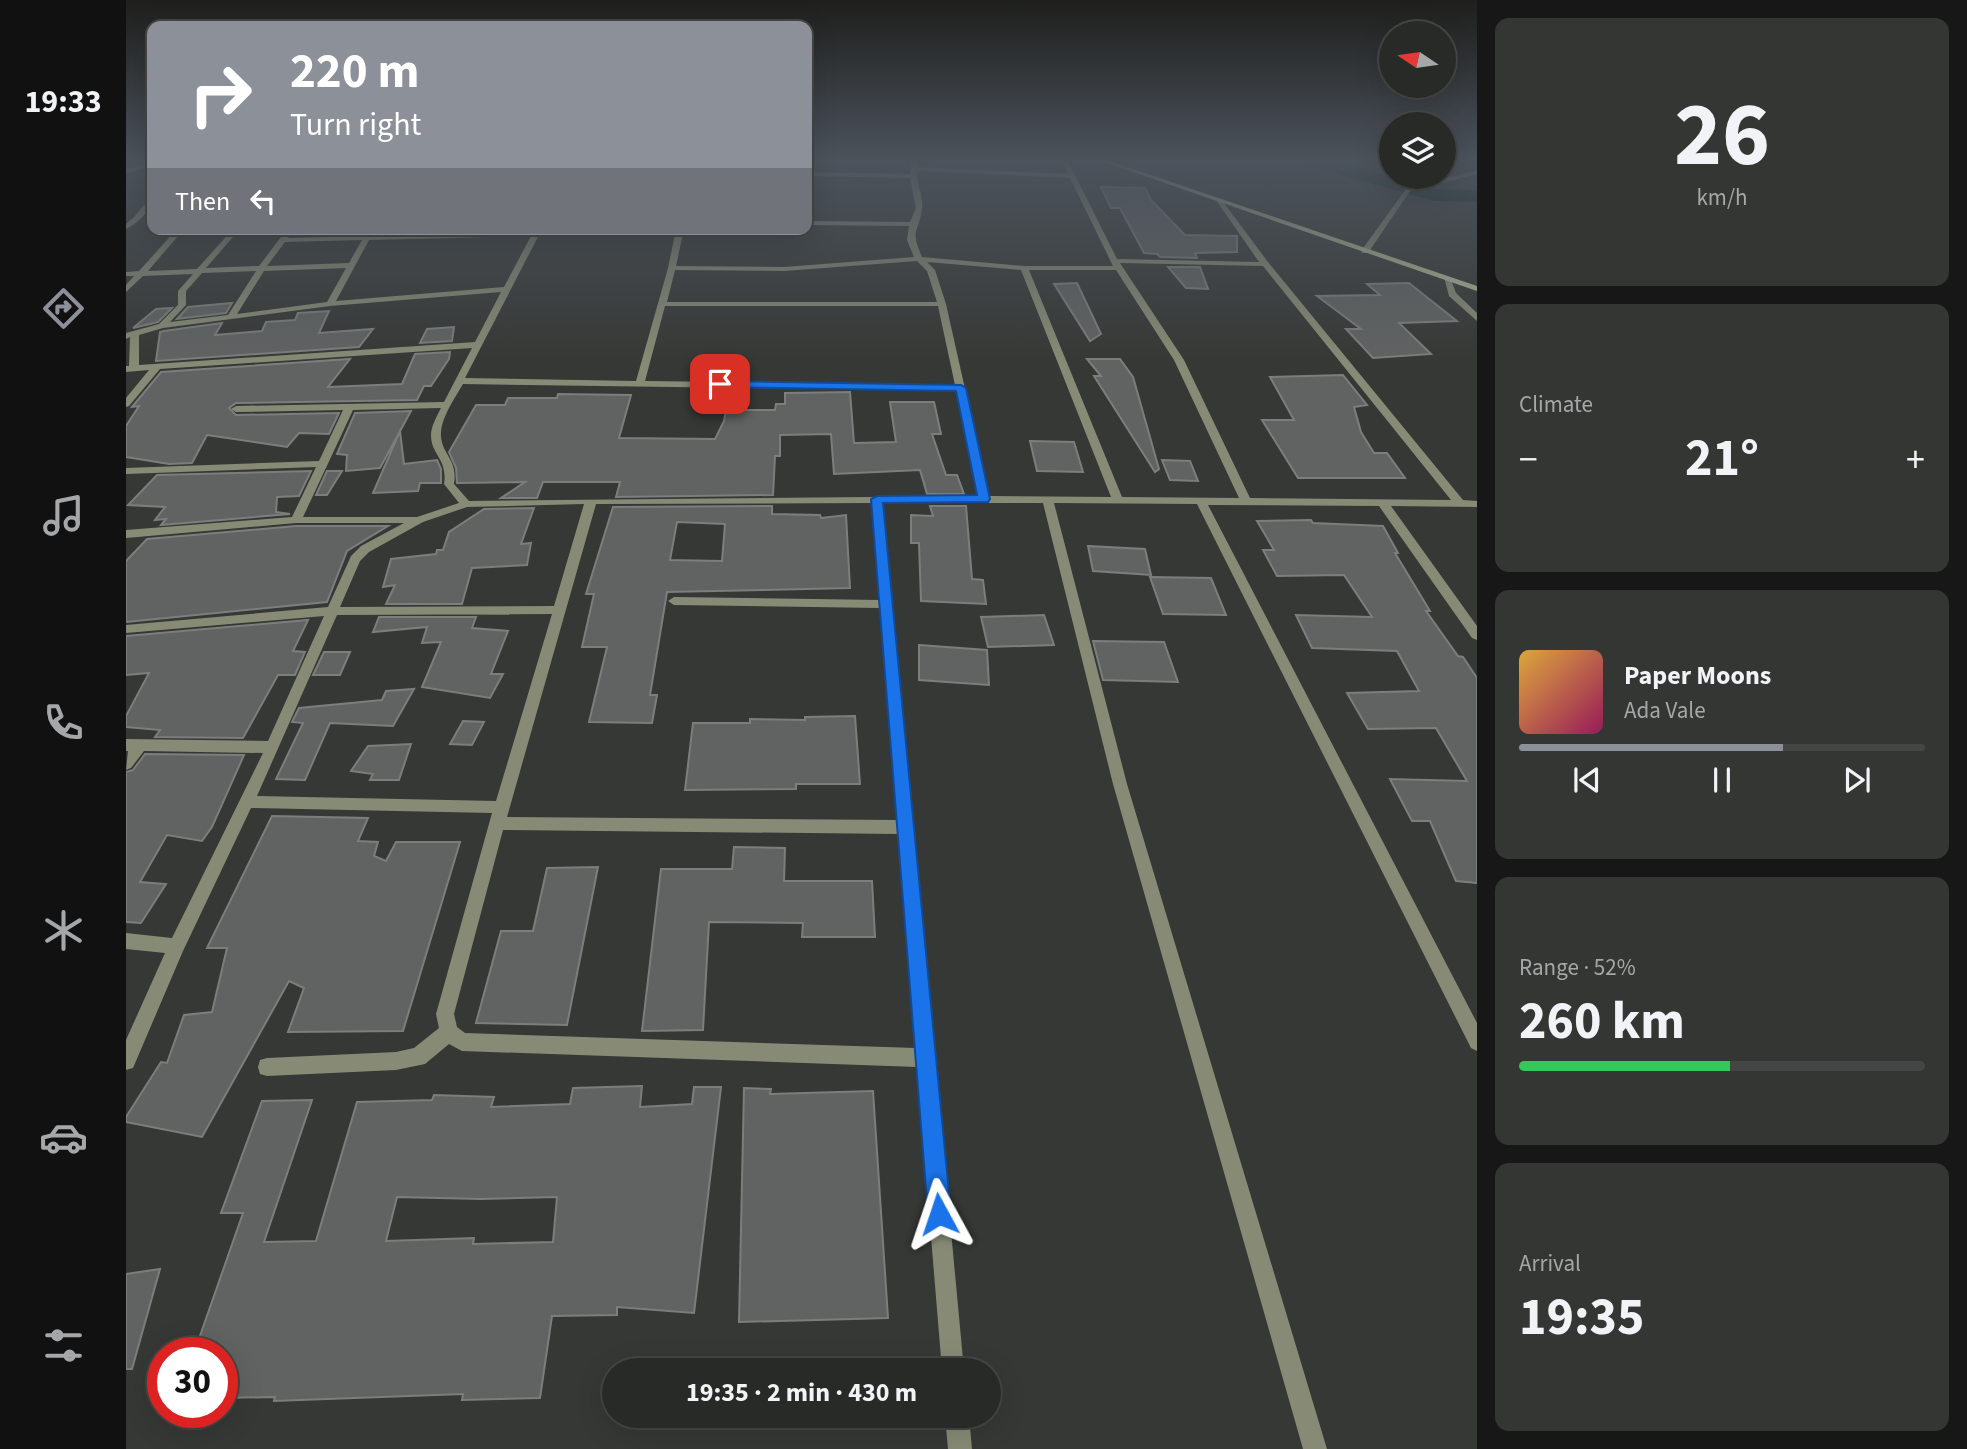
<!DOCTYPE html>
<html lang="en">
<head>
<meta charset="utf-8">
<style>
	:root { --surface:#282a28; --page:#343634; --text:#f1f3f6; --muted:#a5a7a8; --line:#444645; --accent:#8c9099 }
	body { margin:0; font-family:"Source Sans 3",sans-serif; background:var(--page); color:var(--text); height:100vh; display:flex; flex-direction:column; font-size:26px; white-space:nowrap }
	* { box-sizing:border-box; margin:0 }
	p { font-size:23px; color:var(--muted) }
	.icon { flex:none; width:38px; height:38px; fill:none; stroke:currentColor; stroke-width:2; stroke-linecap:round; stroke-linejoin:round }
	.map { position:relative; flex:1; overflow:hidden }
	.sheet { display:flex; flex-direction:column; gap:18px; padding:18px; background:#161716; width:490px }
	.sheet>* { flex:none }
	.hud { position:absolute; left:21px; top:21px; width:665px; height:214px; border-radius:14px; box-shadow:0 7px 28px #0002,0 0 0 2px var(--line); background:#8c9099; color:#fff; overflow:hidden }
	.needle { width:46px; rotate:283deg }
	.fabs { position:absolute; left:1253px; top:21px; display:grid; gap:14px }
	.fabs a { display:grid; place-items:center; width:77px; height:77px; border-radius:50%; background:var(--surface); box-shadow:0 7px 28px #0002,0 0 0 2px var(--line); font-size:35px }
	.speed { position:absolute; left:21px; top:1337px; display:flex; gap:14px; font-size:35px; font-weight:700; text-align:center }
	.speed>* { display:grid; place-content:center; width:91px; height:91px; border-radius:50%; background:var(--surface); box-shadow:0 7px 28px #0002,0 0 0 2px var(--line); line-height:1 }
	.speed .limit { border:10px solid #d22; background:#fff; color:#111 }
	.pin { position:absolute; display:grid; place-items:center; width:60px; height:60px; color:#fff; margin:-30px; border-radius:14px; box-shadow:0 4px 10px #0006 }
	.me { position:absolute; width:77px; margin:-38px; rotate:355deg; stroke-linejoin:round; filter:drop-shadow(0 0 5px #0008) }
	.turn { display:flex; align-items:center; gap:24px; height:147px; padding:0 28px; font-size:32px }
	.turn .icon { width:91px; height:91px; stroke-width:2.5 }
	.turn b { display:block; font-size:49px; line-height:60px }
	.then { display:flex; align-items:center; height:66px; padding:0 28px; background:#0003; gap:14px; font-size:26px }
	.big { font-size:52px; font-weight:700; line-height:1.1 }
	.sheet .card { flex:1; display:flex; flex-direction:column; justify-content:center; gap:10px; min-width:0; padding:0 24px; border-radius:14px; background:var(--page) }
	.sheet .dial { align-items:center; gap:0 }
	.dial b { font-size:91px; line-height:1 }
	.song { display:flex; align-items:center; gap:21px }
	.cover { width:84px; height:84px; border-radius:10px; background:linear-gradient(135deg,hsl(40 70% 55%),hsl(330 70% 35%)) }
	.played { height:7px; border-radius:4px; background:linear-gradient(90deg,var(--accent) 65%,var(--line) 65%) }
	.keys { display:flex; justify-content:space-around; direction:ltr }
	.heat { display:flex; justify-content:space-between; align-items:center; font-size:38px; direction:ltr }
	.charge { height:10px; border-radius:5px; background:linear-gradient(90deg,#34c759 52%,var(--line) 0) }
	.trip { position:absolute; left:476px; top:1358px; width:399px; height:70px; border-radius:35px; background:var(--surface); box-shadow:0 7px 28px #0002,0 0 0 2px var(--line); font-weight:700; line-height:70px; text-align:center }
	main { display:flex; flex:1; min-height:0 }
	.dock { display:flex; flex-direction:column; width:126px; justify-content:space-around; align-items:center; background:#101110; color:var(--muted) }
	.dock .icon { width:49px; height:49px }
	.dock .active { color:var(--accent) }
	.dock b { font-size:32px; color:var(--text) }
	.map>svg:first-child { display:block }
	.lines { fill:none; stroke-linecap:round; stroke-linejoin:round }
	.river { fill:#00211a; fill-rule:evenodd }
	.building { fill:#606361; stroke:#7b7e7c; stroke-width:2; fill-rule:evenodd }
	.street { fill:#878b75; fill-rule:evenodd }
	.secondary { fill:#b5bb96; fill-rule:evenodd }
	.route { fill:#1a73e8; stroke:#114b97; stroke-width:2 }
</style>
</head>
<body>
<main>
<nav class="dock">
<b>19:33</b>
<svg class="icon active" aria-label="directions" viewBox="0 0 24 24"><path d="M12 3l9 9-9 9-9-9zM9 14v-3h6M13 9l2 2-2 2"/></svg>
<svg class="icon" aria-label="music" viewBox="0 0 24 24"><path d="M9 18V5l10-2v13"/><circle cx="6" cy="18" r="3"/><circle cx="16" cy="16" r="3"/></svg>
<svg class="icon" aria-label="phone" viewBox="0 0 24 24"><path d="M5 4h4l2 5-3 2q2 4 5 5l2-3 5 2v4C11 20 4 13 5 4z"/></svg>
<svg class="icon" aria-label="climate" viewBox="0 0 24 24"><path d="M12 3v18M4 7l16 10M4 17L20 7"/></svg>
<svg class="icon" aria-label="car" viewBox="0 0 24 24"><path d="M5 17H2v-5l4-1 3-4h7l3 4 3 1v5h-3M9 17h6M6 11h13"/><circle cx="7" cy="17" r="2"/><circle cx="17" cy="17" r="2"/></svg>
<svg class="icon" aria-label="filters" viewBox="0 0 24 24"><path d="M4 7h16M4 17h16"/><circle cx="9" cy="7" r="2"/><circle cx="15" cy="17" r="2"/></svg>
</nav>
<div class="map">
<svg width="1351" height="1449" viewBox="0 0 1351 1449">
	<rect width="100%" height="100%" fill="#363835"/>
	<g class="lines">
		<polygon class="river" points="1176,161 1208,161 1309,189 1351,190 1351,202 1308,201 1179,165"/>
	</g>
	<g class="building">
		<polygon points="975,187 1019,188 1025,200 1059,235 1111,236 1111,252 1069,253 1071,258 1034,257 1031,254 1018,253 994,208 985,208"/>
		<polygon points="1042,267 1074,267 1082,289 1060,288"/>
		<polygon points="951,283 975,334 964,341 928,284"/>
		<polygon points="1283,283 1331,321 1273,323 1305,354 1247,358 1220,329 1235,329 1191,296 1254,295 1241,284"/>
		<polygon points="106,303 100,313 51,319 62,307"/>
		<polygon points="46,308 32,322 7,328 30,309"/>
		<polygon points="203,311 193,333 247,329 233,347 30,361 34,332 38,331 96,323 89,335 136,331 140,322 169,320 172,313"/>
		<polygon points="328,327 326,341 294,343 301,329"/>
		<polygon points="324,352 323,359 305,386 298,386 291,400 110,403 103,408 110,415 213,413 203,434 173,433 161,447 81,435 66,463 43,464 0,457 0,426 13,406 6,407 35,372 224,359 202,387 276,384 289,354"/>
		<polygon points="961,359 994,359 1007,377 1033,469 1029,472 968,376 975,376"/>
		<polygon points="1217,375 1241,405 1228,407 1235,432 1248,453 1261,453 1279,478 1172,478 1136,420 1168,420 1144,377"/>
		<polygon points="724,392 728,443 770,442 764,402 808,402 815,434 806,434 820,475 831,475 838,494 801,494 794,470 708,474 705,434 654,435 654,456 649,456 647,495 490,497 494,482 417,482 411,498 375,498 399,482 331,483 330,468 323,452 350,405 379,405 382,398 431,398 432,394 505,395 493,438 589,439 598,421 600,410 649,410 650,404 659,404 659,393"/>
		<polygon points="285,411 254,468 220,471 221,455 211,454 229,413"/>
		<polygon points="274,431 278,464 311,460 315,469 315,483 294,483 292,491 247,493"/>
		<polygon points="904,441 948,442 957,472 911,471"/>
		<polygon points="1036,460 1064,461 1072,481 1044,480"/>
		<polygon points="185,471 173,496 151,497 150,512 164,514 35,525 40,519 29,520 39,507 2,505 31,475"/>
		<polygon points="201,471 216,471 201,495 190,495"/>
		<path d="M 646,506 L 646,514 L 694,515 L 695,518 L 720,515 L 724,588 L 541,592 L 524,695 L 531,695 L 526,723 L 463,722 L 481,647 L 456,647 L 468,594 L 460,594 L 487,507 ZM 551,522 L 599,524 L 596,561 L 544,560 Z"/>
		<polygon points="804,506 840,506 846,579 857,580 860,604 795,601 793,543 785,543 785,515 807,516"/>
		<polygon points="408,508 395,544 405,543 401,565 346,568 336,604 260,604 269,585 257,587 265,559 310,554 311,550 317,550 323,532 358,509"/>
		<polygon points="1185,520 1187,523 1257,526 1272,553 1269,553 1304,611 1300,611 1332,656 1337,657 1351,678 1351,883 1330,881 1304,821 1286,821 1264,779 1341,781 1310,728 1242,729 1221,693 1293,691 1271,651 1186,648 1170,615 1246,617 1218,575 1151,576 1137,550 1148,550 1131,521"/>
		<polygon points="170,526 262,526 221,551 201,602 0,622 0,561 21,539"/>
		<polygon points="962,546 1019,549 1025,575 967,571"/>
		<polygon points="1024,577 1085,578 1100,615 1037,614"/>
		<polygon points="918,615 928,645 862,647 855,617"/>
		<polygon points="253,617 350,617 346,628 382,631 365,674 377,674 364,698 296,687 315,642 296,643 301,627 247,632"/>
		<polygon points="182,620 167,651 179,652 169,675 152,675 117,738 29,737 34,730 0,727 0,716 23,673 0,675 0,636"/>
		<polygon points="967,641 1038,642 1052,682 977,680"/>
		<polygon points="793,645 861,650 863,685 793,680"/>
		<polygon points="198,652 224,652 214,675 187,675"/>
		<polygon points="288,689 267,726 204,723 179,780 150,779 177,723 166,722 173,708 256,700 260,691"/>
		<polygon points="729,716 734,784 670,784 670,789 559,790 567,723 624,723 624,719 679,720 679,717"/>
		<polygon points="337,721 358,722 346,745 324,744"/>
		<polygon points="285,744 273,780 244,780 247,774 225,771 242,746"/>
		<polygon points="19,754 118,755 86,827 76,841 41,835 14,882 40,884 15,923 0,922 0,772 7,770"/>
		<polygon points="146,816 242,818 232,841 252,842 248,856 260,861 270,842 334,842 277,1031 162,1032 178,988 163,981 76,1137 0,1122 0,1117 35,1062 41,1063 58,1015 86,1012 101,948 81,948"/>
		<polygon points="608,847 659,848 658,881 746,881 749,937 676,937 677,923 583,922 577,1030 516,1031 535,869 606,869"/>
		<polygon points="472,867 441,1025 350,1023 375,931 407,931 421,868"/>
		<path d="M 516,1086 L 514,1107 L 566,1104 L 568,1087 L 595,1087 L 568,1313 L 491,1307 L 491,1315 L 426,1316 L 414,1398 L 336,1400 L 337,1394 L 148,1401 L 149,1397 L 96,1398 L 96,1353 L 68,1353 L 117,1213 L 95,1213 L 136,1101 L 186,1100 L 138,1242 L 190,1241 L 231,1102 L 306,1100 L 308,1095 L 368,1097 L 365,1107 L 444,1104 L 447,1088 ZM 271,1197 L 355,1199 L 431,1197 L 427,1242 L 347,1244 L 348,1238 L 260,1241 Z"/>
		<polygon points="618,1088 645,1089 644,1094 747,1091 762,1318 613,1322"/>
		<polygon points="34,1269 6,1369 0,1369 0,1274"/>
	</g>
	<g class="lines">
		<g class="street">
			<path d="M 786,161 L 792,161 L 791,167 L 942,174 L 936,161 L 942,161 L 991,259 L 1133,262 L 1090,200 L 1095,199 L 1142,262 L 1337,500 L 1351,501 L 1351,507 L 1265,506 L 1351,626 L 1351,640 L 1346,638 L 1253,506 L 1082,505 L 1351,1023 L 1351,1051 L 1345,1048 L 1071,504 L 928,503 L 1001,784 L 1201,1449 L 1177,1449 L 987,784 L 917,503 L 757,503 L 838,1370 L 816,1370 L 791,1067 L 336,1051 L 323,1044 L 299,1064 L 270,1070 L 141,1076 L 134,1074 L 132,1067 L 134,1060 L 141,1058 L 270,1052 L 288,1048 L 313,1028 L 310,1014 L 366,813 L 125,808 L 57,951 L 7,1068 L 0,1070 L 0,1040 L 39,953 L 0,949 L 0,933 L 46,938 L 137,753 L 18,751 L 5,768 L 0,770 L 2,751 L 0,751 L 0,739 L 142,741 L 198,616 L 0,633 L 0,625 L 202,607 L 225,556 L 235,546 L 278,523 L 170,523 L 0,538 L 0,530 L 166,517 L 190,467 L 0,474 L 0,468 L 193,461 L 217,410 L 110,412 L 105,409 L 110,406 L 318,402 L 346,348 L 34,369 L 3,406 L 0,407 L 0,398 L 23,370 L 0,372 L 0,366 L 3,366 L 4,337 L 0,339 L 0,333 L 33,324 L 52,305 L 52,291 L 67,274 L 17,276 L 0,292 L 0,285 L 8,276 L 0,276 L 0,272 L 13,271 L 51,229 L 58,229 L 22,271 L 71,269 L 107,229 L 114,229 L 80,268 L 133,266 L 161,229 L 168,229 L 162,238 L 238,236 L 244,230 L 248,232 L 246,236 L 407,232 L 408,229 L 416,229 L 339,378 L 510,381 L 542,268 L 550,229 L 558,229 L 550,266 L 658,267 L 788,257 L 781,240 L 783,226 L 681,225 L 683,221 L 784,222 L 790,208 L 784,178 L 681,176 L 681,172 L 784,174 ZM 791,171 L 944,178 L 987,266 L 898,266 L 796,257 C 784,229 792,235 796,209 C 798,197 790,184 791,171 ZM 405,236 L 378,287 L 210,301 L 243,240 ZM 236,240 L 223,263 L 141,266 L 159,242 ZM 791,261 L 801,271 L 811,302 L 541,302 L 549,270 L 658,271 ZM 801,262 L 895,270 L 985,497 L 863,496 L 820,304 L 809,270 ZM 994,263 L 1137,266 L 1325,500 L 1124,498 L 1058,360 ZM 220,268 L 201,302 L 111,314 L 138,271 ZM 903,270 L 990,270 L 1048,360 L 1113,498 L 996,497 ZM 130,271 L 102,315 L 44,322 L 60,305 L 60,291 L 76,273 ZM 375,292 L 349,342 L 13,365 L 13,335 L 37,328 L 204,306 ZM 539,306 L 812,306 L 829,385 L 519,381 ZM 337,384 L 830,391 L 852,496 L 343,501 L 328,484 C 332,459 316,455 315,436 C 314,419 329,398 337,384 ZM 315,408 C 311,416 305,426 305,435 C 305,455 322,459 318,484 L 333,503 L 291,517 L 177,517 L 227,410 ZM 746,503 L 754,600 L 548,597 L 542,601 L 548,605 L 754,608 L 771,820 L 381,817 L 470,504 ZM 458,504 L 428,606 L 214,607 L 234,561 L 243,552 L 297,522 L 341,507 ZM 426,614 L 370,801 L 131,796 L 211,615 ZM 377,830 L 772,834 L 790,1048 L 339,1033 L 331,1027 L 328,1014 Z"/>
			<polygon points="1347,161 1351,161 1351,164 1349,163"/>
			<polygon points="26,162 26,166 0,173 0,169"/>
			<polygon points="1351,170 1351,174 1284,191 1242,253 1236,253 1235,251 1280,189"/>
			<path d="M 26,196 C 27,210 12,223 0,229 L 0,224 L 8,217 Z"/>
			<polygon points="1318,277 1324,277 1330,293 1351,313 1351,321 1323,296"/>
			<polygon points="819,1416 843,1416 846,1449 822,1449"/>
		</g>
		<polygon class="secondary" points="975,161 984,161 1351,286 1351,291"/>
	</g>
	<linearGradient id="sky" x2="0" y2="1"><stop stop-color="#1e1f1d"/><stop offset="0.44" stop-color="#4c535c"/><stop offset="1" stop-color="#4c535c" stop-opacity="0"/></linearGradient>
	<rect width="1351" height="364" fill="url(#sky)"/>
	<polygon class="route" points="594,381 835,385 840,388 864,499 862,502 757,503 825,1214 822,1223 813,1226 805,1223 802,1214 745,499 751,496 851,495 830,391 590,387 589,384"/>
</svg>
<div class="fabs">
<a><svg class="needle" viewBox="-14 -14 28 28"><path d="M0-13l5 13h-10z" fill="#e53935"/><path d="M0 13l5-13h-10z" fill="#a5a7a8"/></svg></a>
<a><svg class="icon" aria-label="layers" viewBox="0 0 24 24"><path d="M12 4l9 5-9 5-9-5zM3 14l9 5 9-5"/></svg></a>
</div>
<div class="speed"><div class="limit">30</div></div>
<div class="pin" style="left:594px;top:384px;background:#d93025"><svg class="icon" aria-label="arrive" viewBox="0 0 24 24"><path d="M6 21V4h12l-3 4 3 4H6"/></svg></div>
<svg class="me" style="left:813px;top:1214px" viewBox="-20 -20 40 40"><path d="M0-17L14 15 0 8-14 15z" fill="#1a73e8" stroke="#fff" stroke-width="4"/></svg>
<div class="trip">19:35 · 2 min · 430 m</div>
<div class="hud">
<div class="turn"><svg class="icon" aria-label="right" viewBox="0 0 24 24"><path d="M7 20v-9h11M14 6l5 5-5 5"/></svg><div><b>220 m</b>Turn right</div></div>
<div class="then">Then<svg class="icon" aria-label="left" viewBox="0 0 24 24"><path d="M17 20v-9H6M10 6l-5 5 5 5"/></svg></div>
</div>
</div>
<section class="sheet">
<div class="card dial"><b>26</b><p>km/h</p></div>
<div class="card"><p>Climate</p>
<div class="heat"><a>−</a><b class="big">21°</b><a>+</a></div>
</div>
<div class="card">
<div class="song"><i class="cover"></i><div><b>Paper Moons</b><p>Ada Vale</p></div></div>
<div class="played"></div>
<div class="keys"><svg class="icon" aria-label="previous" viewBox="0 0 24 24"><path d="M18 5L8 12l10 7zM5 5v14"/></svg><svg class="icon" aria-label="pause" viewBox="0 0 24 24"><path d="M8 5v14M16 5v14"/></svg><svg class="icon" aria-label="next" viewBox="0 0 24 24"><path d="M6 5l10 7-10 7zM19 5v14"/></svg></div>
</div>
<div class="card"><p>Range · 52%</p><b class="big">260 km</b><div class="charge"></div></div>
<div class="card"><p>Arrival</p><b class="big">19:35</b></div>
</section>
</main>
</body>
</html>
